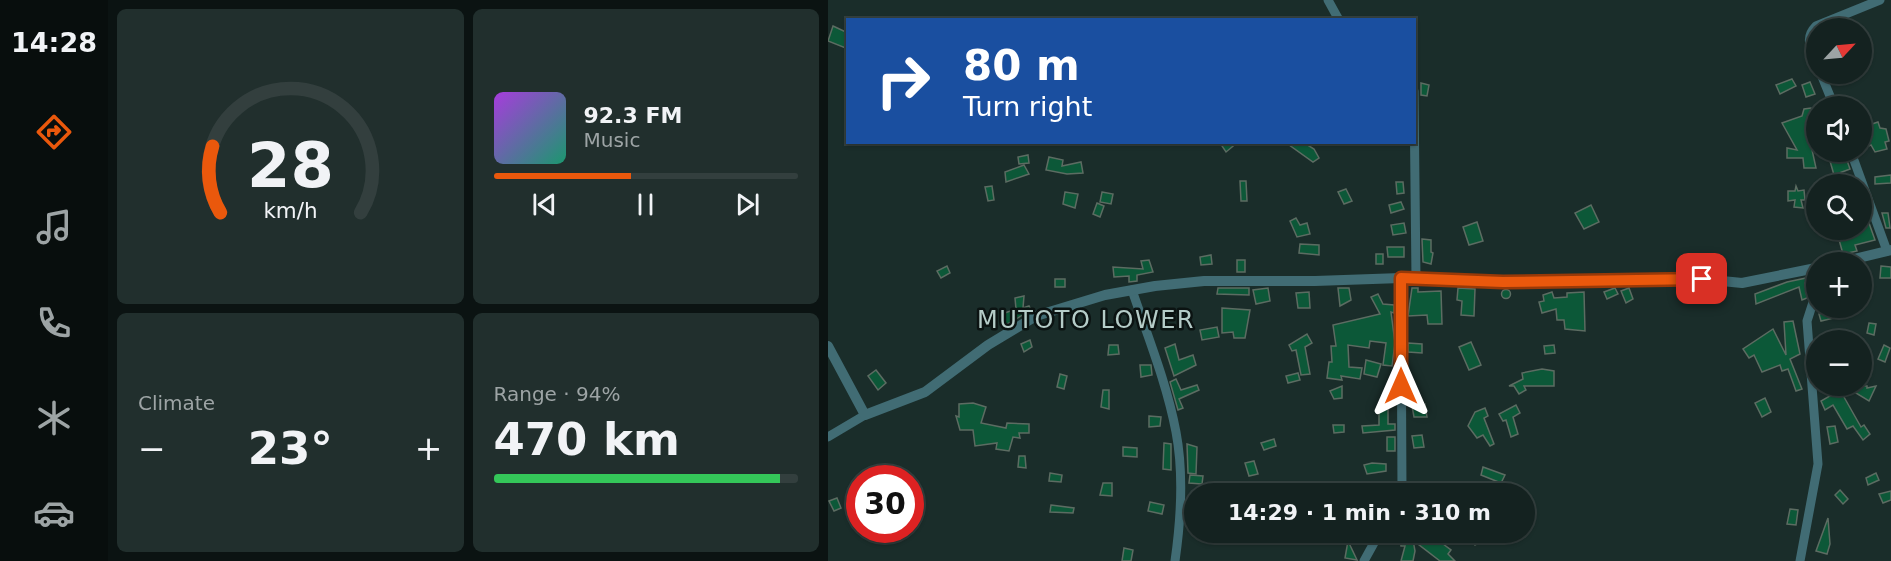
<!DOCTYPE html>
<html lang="en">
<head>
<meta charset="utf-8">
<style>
	:root { --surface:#142220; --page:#212f2d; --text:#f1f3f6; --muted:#9da4a5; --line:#333f3e; --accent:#ea580c }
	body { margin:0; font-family:"DejaVu Sans",sans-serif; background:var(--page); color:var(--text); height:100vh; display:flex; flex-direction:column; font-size:22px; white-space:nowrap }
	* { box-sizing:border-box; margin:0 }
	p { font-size:20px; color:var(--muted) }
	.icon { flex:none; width:33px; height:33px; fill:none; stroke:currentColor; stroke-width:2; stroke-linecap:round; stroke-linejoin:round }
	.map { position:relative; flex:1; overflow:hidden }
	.drawer { display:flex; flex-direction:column; gap:9px; padding:9px; background:#0b1312; width:720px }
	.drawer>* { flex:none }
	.top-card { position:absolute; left:18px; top:18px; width:570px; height:126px; border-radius:0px; box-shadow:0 2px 4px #0004,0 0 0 2px var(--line); background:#1a4fa0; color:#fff; overflow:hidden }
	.needle { width:39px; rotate:64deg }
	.buttons { position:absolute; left:978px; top:18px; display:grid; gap:12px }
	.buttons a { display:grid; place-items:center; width:66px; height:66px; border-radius:50%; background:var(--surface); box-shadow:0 2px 4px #0004,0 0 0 2px var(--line); font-size:30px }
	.speed { position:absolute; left:18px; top:465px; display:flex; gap:12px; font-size:30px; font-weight:700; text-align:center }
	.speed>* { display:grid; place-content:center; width:78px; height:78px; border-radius:50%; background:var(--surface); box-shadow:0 2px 4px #0004,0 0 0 2px var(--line); line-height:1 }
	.speed .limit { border:9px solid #d22; background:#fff; color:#111 }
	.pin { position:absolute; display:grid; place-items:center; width:51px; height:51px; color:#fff; margin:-26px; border-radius:12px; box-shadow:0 3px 9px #0006 }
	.me { position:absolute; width:66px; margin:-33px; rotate:0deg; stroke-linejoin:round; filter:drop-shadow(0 0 4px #0008) }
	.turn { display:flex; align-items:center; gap:21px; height:126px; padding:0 18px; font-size:27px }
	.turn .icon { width:78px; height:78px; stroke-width:2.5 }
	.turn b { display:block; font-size:42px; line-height:51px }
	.big { font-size:45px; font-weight:700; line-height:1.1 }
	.drawer .widget { flex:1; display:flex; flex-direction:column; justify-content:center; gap:9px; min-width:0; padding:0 21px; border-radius:9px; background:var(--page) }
	.drawer .dial { align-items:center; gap:0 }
	.dial svg { height:156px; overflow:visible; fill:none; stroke:var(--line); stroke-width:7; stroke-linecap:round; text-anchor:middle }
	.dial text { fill:var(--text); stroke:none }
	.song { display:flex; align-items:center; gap:18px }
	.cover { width:72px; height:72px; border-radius:9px; background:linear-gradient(135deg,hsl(280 70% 55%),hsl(160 70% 35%)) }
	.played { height:6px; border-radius:3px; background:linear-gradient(90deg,var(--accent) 45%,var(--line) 45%) }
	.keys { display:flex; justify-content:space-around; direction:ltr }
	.heat { display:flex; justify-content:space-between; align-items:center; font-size:33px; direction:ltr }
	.charge { height:9px; border-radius:4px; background:linear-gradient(90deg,#34c759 94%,var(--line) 0) }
	.drawer .tiles { flex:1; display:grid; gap:9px; grid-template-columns:repeat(2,1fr) }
	.trip { position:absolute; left:356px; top:483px; width:351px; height:60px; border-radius:30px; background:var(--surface); box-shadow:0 2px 4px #0004,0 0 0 2px var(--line); font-weight:700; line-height:60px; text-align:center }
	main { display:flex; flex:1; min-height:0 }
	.tabs { display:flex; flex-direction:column; width:108px; justify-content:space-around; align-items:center; background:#080e0d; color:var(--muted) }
	.tabs .icon { width:42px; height:42px }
	.tabs .on { color:var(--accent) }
	.tabs b { font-size:27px; color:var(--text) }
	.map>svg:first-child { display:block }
	.building { fill:#0c5838; stroke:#5c6c62; stroke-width:1.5 }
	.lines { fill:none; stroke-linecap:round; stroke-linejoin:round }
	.minor { stroke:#416c74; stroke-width:9 }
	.tertiary { stroke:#416c74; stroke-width:10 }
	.route-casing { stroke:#983908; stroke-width:15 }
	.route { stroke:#ea580c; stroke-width:10 }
	.labels { text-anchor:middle; stroke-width:5; stroke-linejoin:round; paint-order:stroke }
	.quarter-label { font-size:24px; letter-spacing:1.5px; fill:#b5ccc8; stroke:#0b1312 }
</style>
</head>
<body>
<main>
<nav class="tabs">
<b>14:28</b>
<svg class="icon on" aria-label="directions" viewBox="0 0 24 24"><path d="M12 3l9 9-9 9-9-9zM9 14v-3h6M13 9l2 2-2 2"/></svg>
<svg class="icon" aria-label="music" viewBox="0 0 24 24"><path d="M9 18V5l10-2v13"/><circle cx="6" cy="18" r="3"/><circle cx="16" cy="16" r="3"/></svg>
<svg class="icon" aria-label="phone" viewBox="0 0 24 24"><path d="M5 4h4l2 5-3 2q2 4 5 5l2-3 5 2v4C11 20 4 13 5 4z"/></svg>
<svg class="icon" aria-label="climate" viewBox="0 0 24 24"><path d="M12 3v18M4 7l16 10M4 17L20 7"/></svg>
<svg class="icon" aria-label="car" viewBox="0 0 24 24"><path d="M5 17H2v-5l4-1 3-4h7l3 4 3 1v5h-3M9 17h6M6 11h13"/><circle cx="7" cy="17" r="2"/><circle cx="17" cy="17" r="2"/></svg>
</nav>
<section class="drawer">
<div class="tiles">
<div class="widget dial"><svg viewBox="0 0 100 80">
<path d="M14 69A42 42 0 1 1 86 69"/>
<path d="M14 69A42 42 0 0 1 10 35" stroke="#ea580c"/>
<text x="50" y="56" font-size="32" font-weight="700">28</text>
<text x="50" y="72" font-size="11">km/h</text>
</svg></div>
<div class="widget">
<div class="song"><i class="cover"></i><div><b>92.3 FM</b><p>Music</p></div></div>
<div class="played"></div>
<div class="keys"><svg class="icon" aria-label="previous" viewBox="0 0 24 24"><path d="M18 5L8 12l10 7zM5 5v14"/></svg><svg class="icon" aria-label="pause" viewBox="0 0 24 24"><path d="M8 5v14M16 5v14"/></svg><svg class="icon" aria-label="next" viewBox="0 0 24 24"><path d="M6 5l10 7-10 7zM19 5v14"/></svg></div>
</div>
<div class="widget"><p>Climate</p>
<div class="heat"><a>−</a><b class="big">23°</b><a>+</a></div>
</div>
<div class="widget"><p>Range · 94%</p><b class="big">470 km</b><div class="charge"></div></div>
</div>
</section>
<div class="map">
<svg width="1063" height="561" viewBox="0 0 1063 561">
	<rect width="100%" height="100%" fill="#1a2d2a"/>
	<g class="building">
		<polygon points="5,26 20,33 20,49 0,41"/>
		<polygon points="964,79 968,86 952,94 948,85"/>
		<polygon points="982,82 987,94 978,97 974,85"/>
		<polygon points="593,83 601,85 599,96 593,95"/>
		<polygon points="983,108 988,123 988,138 985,132 985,135 981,136 988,168 976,168 975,158 959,158 959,148 969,150 954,123 974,116 976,109"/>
		<polygon points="1050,122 1052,128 1058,129 1061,141 1057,142 1059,149 1047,152 1043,145 1038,147 1034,132 1039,130 1038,126"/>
		<polygon points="399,142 410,142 398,152 394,146"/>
		<polygon points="457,142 475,142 486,149 491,158 485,162"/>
		<polygon points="1016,152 1022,169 1006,175 1002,161"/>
		<polygon points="200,155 201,163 191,164 190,157"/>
		<polygon points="221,157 235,160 234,166 253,162 255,173 239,174 218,170"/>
		<polygon points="196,165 201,174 178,182 177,172"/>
		<polygon points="1063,175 1063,183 1047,184 1047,177"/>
		<polygon points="412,181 418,181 419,201 413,201"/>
		<polygon points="568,182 575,182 576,193 569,194"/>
		<polygon points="164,186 166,200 160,201 157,187"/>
		<polygon points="968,186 970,191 976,190 977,200 973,200 975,208 966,207 967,200 960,201 960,191 967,191"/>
		<polygon points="518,189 524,201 516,204 510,192"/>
		<polygon points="237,192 250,194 247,208 235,204"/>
		<polygon points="274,192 285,194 283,204 272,202"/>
		<polygon points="573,202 576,209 563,213 561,205"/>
		<polygon points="269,203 276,206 272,217 265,214"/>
		<polygon points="763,205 771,222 756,229 747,213"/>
		<polygon points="1034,209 1036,209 1047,240 1027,245 1029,251 1015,254 1010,236 1005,238 1003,230 1034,230"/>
		<polygon points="1054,213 1060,213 1062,228 1058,228"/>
		<polygon points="468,218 472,225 479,223 482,234 469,237 462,221"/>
		<polygon points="649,222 655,241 641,245 635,227"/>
		<polygon points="576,223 578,233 565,235 563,225"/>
		<polygon points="594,239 603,240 603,252 605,253 603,264 595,262"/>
		<polygon points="472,244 491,245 491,255 471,253"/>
		<polygon points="559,247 576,247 576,257 560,257"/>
		<rect x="548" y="254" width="7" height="10"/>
		<polygon points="383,255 384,264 373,265 372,257"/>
		<polygon points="321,260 325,272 309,275 309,281 301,282 301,276 286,277 285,267 315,269 313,261"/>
		<rect x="409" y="260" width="8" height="12"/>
		<polygon points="119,266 122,273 113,278 109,271"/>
		<polygon points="1053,266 1063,267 1063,278 1052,278"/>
		<polygon points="983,277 984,281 977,283 979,298 974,300 971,287 928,304 927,294 959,282"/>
		<rect x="227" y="279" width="10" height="8"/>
		<polygon points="390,288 421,288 421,295 389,294"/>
		<polygon points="440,288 442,301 428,304 425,290"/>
		<polygon points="510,288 521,288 523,300 512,306"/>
		<polygon points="584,288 590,288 590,292 613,291 614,324 600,324 599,315 580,316"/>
		<polygon points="630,288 647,289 646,316 633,315 634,301 629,300"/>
		<polygon points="787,288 790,294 779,299 776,292"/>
		<polygon points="801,288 805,299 798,303 793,291"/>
		<circle cx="678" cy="294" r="4.5"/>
		<polygon points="481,292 482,308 470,308 468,293"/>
		<polygon points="724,292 726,298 739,297 739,293 756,292 757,331 737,329 736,320 729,320 728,309 714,313 711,302 716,301 715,295"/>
		<polygon points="550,294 555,304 566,305 566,313 563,312 567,343 564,366 555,365 558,343 542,341 541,348 520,345 521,367 534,368 532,379 513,376 514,380 499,378 501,362 504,362 503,346 508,346 505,325 552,314 543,297"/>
		<polygon points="196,296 195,308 201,306 203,310 178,325 174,314 188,309 187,298"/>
		<polygon points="394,308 422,310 417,338 406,338 405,332 394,333"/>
		<polygon points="1004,311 1006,318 993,321 991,314"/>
		<polygon points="965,321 972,354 962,359 974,389 968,391 960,369 954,371 952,365 934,372 926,355 921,358 915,349 945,329 958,355 956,322"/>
		<polygon points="1041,323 1048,324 1046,335 1039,333"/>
		<polygon points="389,327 391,337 374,340 372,330"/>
		<polygon points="479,334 484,343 477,347 482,374 473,375 468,350 464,351 461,345"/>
		<polygon points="202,340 204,347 196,352 193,344"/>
		<polygon points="643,342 653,365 641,370 631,347"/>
		<polygon points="580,343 594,344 594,353 580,352"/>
		<polygon points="347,344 351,360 365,355 368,365 346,376 337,348"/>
		<polygon points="281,345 290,345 291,354 280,355"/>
		<polygon points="726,345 727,353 717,354 716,346"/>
		<polygon points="1056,345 1062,348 1057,362 1050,359"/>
		<polygon points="538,360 553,364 549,377 536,374"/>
		<polygon points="312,365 323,365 324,375 313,377"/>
		<polygon points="714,369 726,371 726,386 696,386 698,390 691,394 686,386 681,386 695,379 694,373"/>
		<polygon points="48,370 58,383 50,390 40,376"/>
		<polygon points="470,373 472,380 460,383 458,376"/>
		<polygon points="232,374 239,376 236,389 229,387"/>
		<polygon points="348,379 353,390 369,385 371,390 351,399 355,408 350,410 342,382"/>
		<polygon points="514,386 514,398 506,399 502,391"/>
		<polygon points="1026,386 1039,386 1039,388 1048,386 1041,401 1023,390"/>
		<polygon points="275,390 281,390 281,409 273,407"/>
		<polygon points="1012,390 1033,427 1036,425 1042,434 1035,440 1025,426 1019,429 1005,405 997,410 993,401"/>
		<polygon points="937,398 943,412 934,417 927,403"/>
		<polygon points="145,403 158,407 153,423 178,428 179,423 201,424 201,433 191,433 192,438 185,437 181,451 168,449 169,443 147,446 145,430 132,430 128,416 131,417 131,404"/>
		<polygon points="597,404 599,417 586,417 584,406"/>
		<polygon points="688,405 692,413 685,417 690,434 683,437 678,420 675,421 671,414"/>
		<polygon points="657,408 660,416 656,418 666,444 662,446 655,435 649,438 640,426 647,412"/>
		<polygon points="551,409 560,409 560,424 567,424 567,430 535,433 534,426 551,425"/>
		<polygon points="321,416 333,417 332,426 321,427"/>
		<polygon points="505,425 516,425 516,432 506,433"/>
		<polygon points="1007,426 1010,442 1002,444 999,427"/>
		<polygon points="594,435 596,447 586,448 584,436"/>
		<rect x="559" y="437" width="8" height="14"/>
		<polygon points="446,439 448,446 436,450 433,443"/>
		<polygon points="336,443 343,444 343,470 335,469"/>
		<polygon points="359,444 369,447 368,474 360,473"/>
		<polygon points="295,447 309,448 309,457 295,456"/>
		<polygon points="191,456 197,456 198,468 190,467"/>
		<polygon points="426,461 430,474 421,476 417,463"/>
		<polygon points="544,463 558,464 558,471 539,474 536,465"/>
		<polygon points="655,467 677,475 673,483 653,475"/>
		<polygon points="222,473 234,475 233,482 221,481"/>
		<polygon points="1048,473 1051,480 1040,485 1038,478"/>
		<polygon points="362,475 375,476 374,484 361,483"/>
		<polygon points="275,483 284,483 284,496 272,495"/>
		<polygon points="1012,490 1020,499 1015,504 1007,495"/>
		<polygon points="1063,491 1063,500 1055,503 1051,494"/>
		<polygon points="9,498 13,508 6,511 1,501"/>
		<polygon points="359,499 364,499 362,527 358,526"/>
		<polygon points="322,502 336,505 334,514 320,511"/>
		<polygon points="223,505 246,508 245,513 222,512"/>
		<polygon points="962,509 970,510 968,525 959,524"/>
		<polygon points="1000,518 1002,544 999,554 988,551"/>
		<polygon points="466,532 505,532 493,543 485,534 469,541"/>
		<polygon points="640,532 648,532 653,542 647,545"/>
		<polygon points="584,534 587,551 585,561 573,561 577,546 573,546 572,536"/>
		<polygon points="597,535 608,544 611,541 623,550 620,554 627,561 612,561 590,544"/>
		<polygon points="520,541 529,560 517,558"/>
		<polygon points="296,548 305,550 303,561 294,561"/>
	</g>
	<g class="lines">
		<g class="minor">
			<polyline points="500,0 511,20"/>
			<path d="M 988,61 C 983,48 976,38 988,26 L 1052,0"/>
			<polyline points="993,74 1006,106"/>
			<polyline points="586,91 588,279"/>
			<polyline points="1023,152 1059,251"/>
			<polyline points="573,278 574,494"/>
			<path d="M 304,290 C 320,337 339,384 348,432 C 356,474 353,519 347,561"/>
			<polyline points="0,437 37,415"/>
			<polyline points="536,561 552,532"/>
			<polyline points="972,561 990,464 979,321 988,293"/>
		</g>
		<g class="tertiary">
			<polyline points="1014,262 1063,250"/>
			<polyline points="0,346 37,415 97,392 160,345 208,316 277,295 327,286 376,281 487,281 573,278 675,282 874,279 914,283 988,268"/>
		</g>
	</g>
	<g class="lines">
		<g class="route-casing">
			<polyline id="route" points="573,386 573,278 675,282 874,279"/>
		</g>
		<use href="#route" class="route"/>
	</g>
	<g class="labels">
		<g class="quarter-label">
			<text x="258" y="328">MUTOTO LOWER</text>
		</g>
	</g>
</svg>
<div class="buttons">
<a><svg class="needle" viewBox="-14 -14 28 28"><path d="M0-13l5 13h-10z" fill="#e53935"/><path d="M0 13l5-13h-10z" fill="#9da4a5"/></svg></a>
<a><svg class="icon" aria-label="sound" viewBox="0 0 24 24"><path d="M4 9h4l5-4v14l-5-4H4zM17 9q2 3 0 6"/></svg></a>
<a><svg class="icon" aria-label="search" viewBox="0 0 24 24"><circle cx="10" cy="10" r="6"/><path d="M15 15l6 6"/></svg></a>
<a>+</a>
<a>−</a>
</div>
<div class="speed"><div class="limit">30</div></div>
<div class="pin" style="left:874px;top:279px;background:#d93025"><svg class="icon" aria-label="arrive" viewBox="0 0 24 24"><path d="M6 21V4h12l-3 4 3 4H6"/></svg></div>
<svg class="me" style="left:573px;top:386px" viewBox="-20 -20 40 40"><path d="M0-17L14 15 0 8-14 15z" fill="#ea580c" stroke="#fff" stroke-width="4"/></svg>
<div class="trip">14:29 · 1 min · 310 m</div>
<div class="top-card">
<div class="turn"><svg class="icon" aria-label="right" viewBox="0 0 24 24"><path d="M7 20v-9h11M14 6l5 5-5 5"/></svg><div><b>80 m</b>Turn right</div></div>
</div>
</div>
</main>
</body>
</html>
